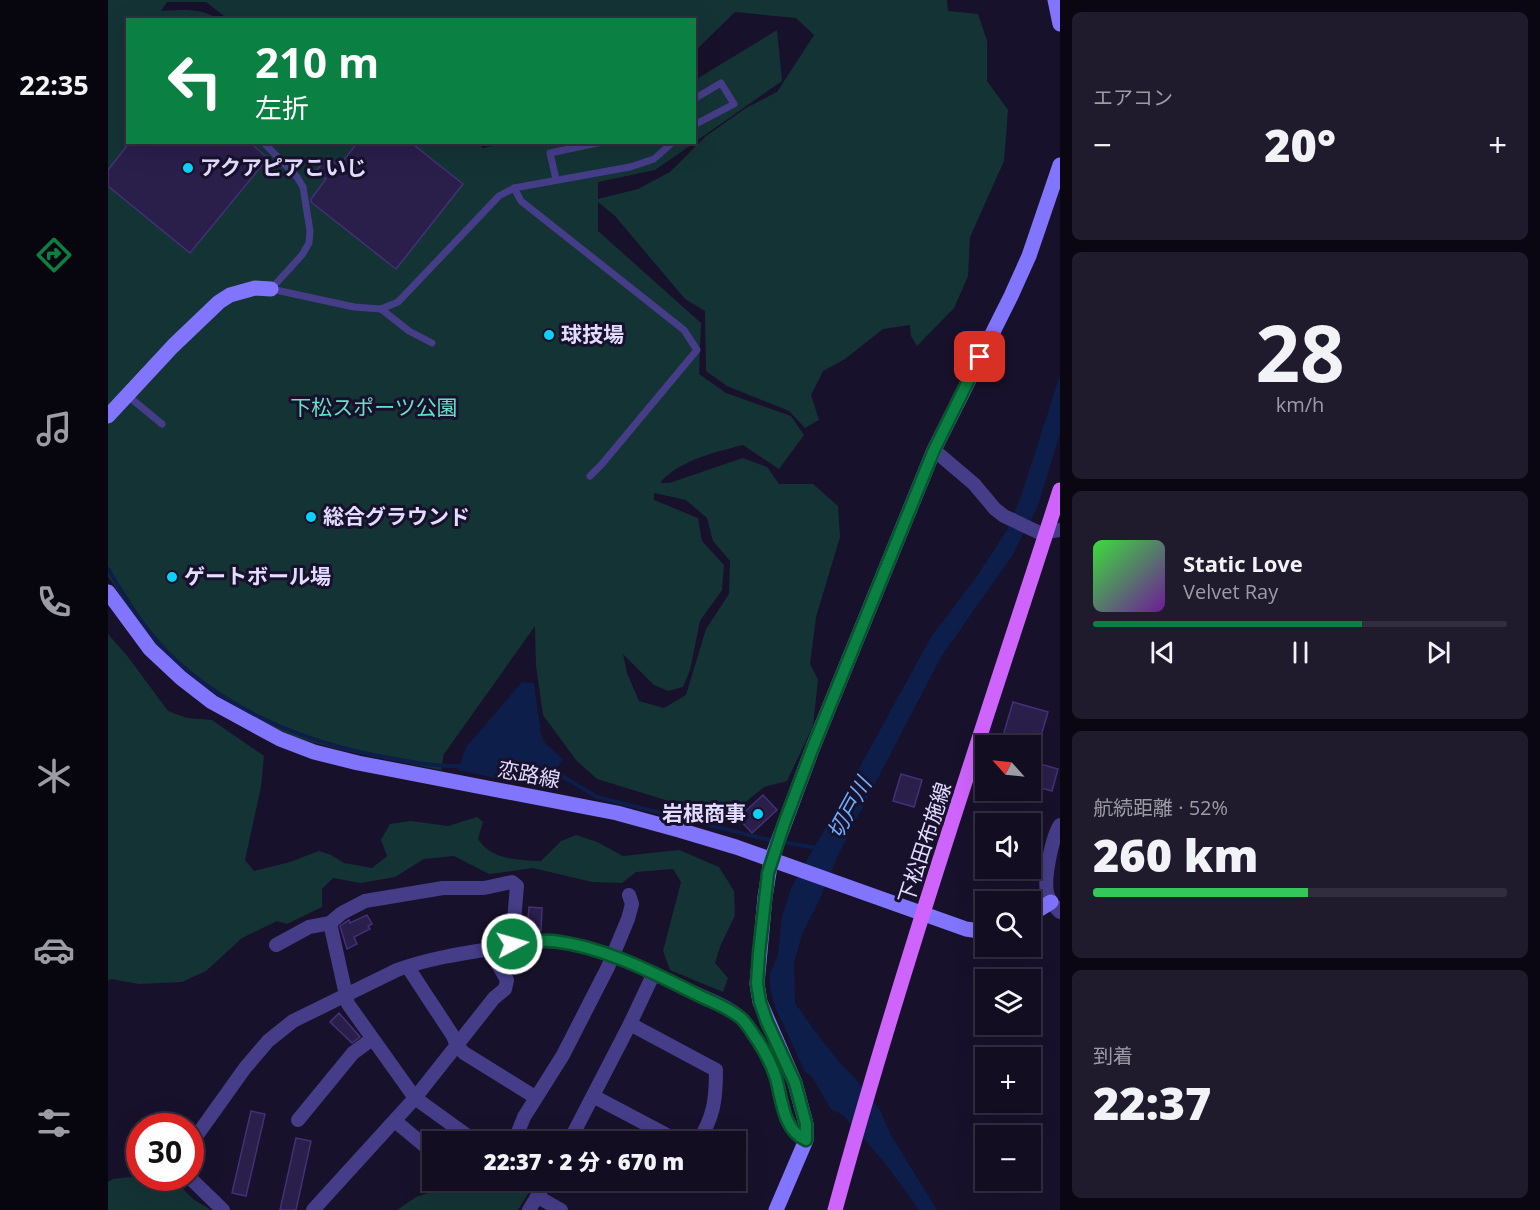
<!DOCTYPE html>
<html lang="ja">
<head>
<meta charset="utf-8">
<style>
	:root { --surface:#120d20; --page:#1f1b2d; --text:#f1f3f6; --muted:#9c9ca5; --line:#312d3e; --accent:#0b8043 }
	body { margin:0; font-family:"Open Sans","Noto Sans JP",sans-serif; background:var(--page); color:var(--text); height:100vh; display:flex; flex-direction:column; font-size:22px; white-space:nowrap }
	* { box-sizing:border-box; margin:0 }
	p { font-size:20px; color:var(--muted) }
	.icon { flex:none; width:33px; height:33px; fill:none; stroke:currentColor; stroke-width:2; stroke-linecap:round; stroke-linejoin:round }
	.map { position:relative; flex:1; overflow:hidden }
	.drawer { display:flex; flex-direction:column; gap:12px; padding:12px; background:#0a0712; width:480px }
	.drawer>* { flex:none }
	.hud { position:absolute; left:18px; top:18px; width:570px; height:126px; border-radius:0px; box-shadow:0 6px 24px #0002,0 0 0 2px var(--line); background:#0b8043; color:#fff; overflow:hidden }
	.needle { width:39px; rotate:297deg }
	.buttons { position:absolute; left:867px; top:735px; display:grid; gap:12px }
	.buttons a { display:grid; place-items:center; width:66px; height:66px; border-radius:0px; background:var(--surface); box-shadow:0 6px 24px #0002,0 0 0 2px var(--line); font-size:30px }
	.speed { position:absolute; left:18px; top:1113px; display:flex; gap:12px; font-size:30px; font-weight:700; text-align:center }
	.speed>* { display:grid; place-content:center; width:78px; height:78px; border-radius:50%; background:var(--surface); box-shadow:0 6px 24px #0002,0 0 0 2px var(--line); line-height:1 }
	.speed .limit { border:9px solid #d22; background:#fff; color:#111 }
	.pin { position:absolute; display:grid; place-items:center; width:51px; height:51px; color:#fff; margin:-26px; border-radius:12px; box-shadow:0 3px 9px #0006 }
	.me { position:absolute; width:66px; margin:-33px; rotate:84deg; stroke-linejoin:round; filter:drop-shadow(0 0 4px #0008) }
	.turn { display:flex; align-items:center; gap:21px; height:126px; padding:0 30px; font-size:27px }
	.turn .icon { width:78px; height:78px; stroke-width:2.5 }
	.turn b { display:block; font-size:42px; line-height:51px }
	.big { font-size:45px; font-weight:800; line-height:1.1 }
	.drawer .tile { flex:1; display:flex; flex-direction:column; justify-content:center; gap:9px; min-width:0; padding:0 21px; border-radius:9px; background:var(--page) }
	.drawer .dial { align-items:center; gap:0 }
	.dial b { font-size:78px; line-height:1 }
	.song { display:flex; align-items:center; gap:18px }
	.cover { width:72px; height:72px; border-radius:9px; background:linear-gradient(135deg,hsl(120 70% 55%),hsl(280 70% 35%)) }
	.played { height:6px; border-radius:3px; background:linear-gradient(90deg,var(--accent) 65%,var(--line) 65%) }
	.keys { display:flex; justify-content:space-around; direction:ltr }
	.heat { display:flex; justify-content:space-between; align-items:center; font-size:33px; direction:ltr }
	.charge { height:9px; border-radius:4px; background:linear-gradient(90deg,#34c759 52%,var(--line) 0) }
	.trip { position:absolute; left:314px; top:1131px; width:324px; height:60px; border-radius:0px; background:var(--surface); box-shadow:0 6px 24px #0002,0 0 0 2px var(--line); font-weight:800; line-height:60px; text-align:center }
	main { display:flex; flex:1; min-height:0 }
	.menu { display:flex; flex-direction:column; width:108px; justify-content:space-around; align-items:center; background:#07050d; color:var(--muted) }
	.menu .icon { width:42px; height:42px }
	.menu .active { color:var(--accent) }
	.menu b { font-size:27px; color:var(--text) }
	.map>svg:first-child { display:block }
	.green { fill:#143335; fill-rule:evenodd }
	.water { fill:#0c1e49 }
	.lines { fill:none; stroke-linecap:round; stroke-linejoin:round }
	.stream { stroke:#0c1e49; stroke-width:4 }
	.building { fill:#2a1e4b; stroke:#433077; stroke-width:1.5 }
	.lane { stroke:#463d89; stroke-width:7 }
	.street { stroke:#463d89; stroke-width:14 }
	.secondary { stroke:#8174fd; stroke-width:15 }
	.primary { stroke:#cf64fd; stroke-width:15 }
	.route-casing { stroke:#07532c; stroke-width:15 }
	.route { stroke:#0b8043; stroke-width:10 }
	.poi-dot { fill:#0ad2fc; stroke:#18112b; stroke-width:2 }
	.labels { text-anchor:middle; stroke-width:6; stroke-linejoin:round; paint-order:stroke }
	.poi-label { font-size:21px; font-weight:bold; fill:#e2dcff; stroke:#18112b; text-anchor:start }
	.park-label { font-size:21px; fill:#67e0ca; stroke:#18112b }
	.street-label { font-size:21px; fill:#e2dcff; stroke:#18112b }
	.water-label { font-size:22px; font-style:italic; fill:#6baffd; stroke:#18112b }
</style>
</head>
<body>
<main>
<nav class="menu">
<b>22:35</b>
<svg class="icon active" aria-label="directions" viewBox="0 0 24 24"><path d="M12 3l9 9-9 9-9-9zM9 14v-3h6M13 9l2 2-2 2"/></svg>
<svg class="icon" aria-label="music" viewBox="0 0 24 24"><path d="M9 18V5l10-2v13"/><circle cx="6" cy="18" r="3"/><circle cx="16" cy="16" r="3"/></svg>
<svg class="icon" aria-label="phone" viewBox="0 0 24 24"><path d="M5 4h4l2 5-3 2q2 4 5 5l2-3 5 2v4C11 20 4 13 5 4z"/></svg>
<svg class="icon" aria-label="climate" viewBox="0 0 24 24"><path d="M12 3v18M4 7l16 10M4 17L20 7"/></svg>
<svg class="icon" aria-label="car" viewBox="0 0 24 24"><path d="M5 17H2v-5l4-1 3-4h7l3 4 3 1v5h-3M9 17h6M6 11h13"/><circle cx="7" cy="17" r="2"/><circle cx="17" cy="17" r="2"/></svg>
<svg class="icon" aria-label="filters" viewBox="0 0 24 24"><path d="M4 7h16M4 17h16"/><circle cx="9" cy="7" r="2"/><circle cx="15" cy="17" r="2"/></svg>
</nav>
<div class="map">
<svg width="952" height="1210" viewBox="0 0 952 1210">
	<rect width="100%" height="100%" fill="#18112b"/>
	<g class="green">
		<path d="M 0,0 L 839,0 L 840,11 L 870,14 L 879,41 L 879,81 L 900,110 L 896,161 L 862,237 L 860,276 L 846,308 L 809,346 L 803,336 L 802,325 L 775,329 L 737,359 L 715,371 L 703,395 L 711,420 L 697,428 L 681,411 L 619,386 L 598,371 L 597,311 L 577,299 L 507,216 L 490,202 L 490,231 L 593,323 L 591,374 L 618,393 L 683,416 L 696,435 L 671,469 L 635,445 C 608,452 571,460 552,483 L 561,483 L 635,458 L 659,467 L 671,484 L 705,484 L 730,506 L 732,537 L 708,617 L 702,664 L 710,680 L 705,726 L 679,781 L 656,787 L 629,809 L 610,816 L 489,779 L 468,760 L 435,715 L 428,665 L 427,626 L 336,754 L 333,770 C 285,760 237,753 191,738 C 172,732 155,721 138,711 C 106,692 73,670 48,643 C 29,622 15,599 0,576 ZM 59,2 L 98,2 L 121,20 L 586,20 L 587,51 L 627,12 L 688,18 L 706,35 L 669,92 L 638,108 L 598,136 L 562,172 L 530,189 L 490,199 L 490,182 L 547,170 L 586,143 L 401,142 L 375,148 L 367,142 L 20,142 L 20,20 L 109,19 C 93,7 73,10 53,11 ZM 546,493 L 578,500 L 599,518 L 605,541 L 622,561 L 621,594 L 598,629 L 578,695 L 556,708 L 531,701 L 519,673 L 515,654 L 546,685 L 560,691 L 575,687 L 582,670 L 592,621 L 614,590 L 616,565 L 594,541 L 590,518 L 546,500 Z"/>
		<polygon points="669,30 674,81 587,142 587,80"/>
		<path d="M 0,634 L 20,657 L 60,711 L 79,718 L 104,720 L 156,756 L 153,787 L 137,860 L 146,871 L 182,862 L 211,851 L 223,855 L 236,863 L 264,868 L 279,856 L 273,840 L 282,824 L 303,821 L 340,826 L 369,817 L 375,822 L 370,839 C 383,860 410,860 433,861 L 453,841 L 468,835 L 489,842 L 515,856 L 571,850 L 611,867 L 626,891 L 627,915 L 612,947 L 607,963 L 620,978 L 615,992 L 562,970 L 555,951 L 573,882 L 565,869 L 528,872 L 514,883 L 484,882 L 425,868 L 381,874 L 346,856 L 316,859 L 287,877 L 253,883 L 225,878 L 214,889 L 214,907 L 179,924 L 169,921 L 134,938 L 98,971 L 74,982 L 31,984 L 3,979 L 0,981 Z"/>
		<polygon points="31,1176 45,1186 65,1179 85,1199 103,1210 0,1210 0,1182 5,1179"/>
		<polygon points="360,1180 428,1181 410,1210 289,1210 308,1197"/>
	</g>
	<g class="water">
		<polygon points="952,375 952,433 930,506 904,556 833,657 731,853 710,903 694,934 686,963 687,1003 709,1034 732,1063 748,1079 772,1110 783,1135 829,1210 811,1210 776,1162 735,1115 723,1109 703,1076 697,1072 667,1007 662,987 662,973 670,955 674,916 683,888 743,783 823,637 869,576 899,530 913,496"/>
		<polygon points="414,682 426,683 433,734 437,743 455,759 436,788 350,770 358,747"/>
	</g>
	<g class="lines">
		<g class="stream">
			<path d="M 0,569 C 18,599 36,629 61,654 C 123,713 198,743 281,758 C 305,762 328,767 353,766"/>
			<polyline points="442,769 489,797 665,841"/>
			<polyline points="675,842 709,848"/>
		</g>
	</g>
	<g class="building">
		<polygon points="22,142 141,142 160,158 82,253 0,186 0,170"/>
		<polygon points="250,142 302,142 355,184 288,269 203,202 203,199 218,179 208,171 220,157 231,166"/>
		<polygon points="905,702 940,712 930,746 895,736"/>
		<polygon points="922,761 950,769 944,791 922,785"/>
		<polygon points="793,774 814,780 806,807 785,801"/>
		<polygon points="655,795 669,810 644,833 630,818"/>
		<polygon points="421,907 434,908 433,931 419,930"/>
		<polygon points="259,915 264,924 260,926 262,929 246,937 249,944 239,949 232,926 241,920 242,923"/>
		<polygon points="231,1013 252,1037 244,1043 222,1022"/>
		<polygon points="143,1111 157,1114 138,1196 124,1193"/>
		<polygon points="188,1138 203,1141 188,1210 172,1210"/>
	</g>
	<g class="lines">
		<g class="lane">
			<polyline points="586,99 613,83 626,104 586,125"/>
			<polyline points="155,142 189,177 195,187 202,231 201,243 194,255 163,289 246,307 273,309 290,302 391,196 406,188 522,167 546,159 565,142"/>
			<polyline points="448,179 442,153 494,142"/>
			<polyline points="406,188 413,201 576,330 589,350 494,464 482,476"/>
			<polyline points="273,309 301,331 324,343"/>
			<polyline points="20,396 54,424"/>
		</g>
		<g class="street">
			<polyline points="826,450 866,484 887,509 896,516 932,533 952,530"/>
			<path d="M 952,825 C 944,837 936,878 939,892 C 940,900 946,906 952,912"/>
			<polyline points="222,923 240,1004 307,1098 368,1142"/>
			<polyline points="168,945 201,927 222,923 234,913 257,901 335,888 376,888 404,882 409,886 404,944"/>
			<polyline points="305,965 303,972 345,1036 349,1046 356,1053 427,1097"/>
			<path d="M 522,1024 L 608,1070 C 608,1100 606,1116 590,1142"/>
			<polyline points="485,1096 572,1142"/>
			<polyline points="190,1120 245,1053 264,1039"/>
			<polyline points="287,1121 323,1151"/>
			<polyline points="406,1142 416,1117 455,1055 500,967 520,919 524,904 521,895"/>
			<polyline points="461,1142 522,1024 546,973"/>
			<path d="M 82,1145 L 137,1068 L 160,1041 L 185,1021 L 289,970 C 319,959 350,954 382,949 C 396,946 412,941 427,941 C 478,939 529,965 573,987 C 592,996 618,1004 634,1019 C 640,1025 645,1034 650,1041 C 657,1052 664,1065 668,1078 C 674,1100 675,1130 698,1140"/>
			<polyline points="82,1178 115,1210"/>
			<polyline points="555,1180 559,1180"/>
			<polyline points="430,1197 453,1210"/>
			<polyline points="205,1210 307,1098 386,998 397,989 399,980 384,954 383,949"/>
			<polyline points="421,1210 439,1180"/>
		</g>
		<g class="secondary">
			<polyline points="947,0 952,24"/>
			<polyline points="0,416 65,346 111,302 122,295 147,288 163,289"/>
			<polyline points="0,592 42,649 73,678 104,702 172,739 206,752 250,763 509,813 571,830 628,847 858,929 878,932"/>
			<polyline points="922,915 943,902"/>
			<polyline points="668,1210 698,1140 698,1124 687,1083 652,1002 649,984 657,897 663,860 705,747 826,450 903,296 921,256 952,165"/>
		</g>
		<path class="primary" d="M 727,1210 C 793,968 875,729 952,490"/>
	</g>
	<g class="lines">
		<g class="route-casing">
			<path id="route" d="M 404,944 C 418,942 431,940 445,941 C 496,947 544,972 590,995 C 604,1002 622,1008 634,1019 C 640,1025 645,1034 650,1041 C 657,1052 664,1065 668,1078 C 674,1100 675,1130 698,1140 L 698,1124 L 687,1083 L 659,1022 L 652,1002 L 649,984 L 651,953 L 660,873 L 676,824 L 705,747 L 826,450 L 872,357"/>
		</g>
		<use href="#route" class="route"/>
	</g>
	<g class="poi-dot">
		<circle cx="80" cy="168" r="6"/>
		<circle cx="441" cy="335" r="6"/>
		<circle cx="203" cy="517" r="6"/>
		<circle cx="64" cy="577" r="6"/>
		<circle cx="650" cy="814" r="6"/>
	</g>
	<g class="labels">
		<g class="poi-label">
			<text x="92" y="175">アクアピアこいじ</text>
			<text x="453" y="342">球技場</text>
			<text x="215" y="524">総合グラウンド</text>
			<text x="76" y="584">ゲートボール場</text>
			<text x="638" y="821" text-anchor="end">岩根商事</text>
		</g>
		<g class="park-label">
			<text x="266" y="415">下松スポーツ公園</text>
		</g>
		<g class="street-label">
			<text transform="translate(421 775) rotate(11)" y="7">恋路線</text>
			<text transform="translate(817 843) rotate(-72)" y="7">下松田布施線</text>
		</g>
		<g class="water-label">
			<text transform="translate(741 808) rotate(-61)" y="8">切戸川</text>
		</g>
	</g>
</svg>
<div class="buttons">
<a><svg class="needle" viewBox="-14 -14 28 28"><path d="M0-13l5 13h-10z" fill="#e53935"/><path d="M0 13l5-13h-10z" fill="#9c9ca5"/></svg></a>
<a><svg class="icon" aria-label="sound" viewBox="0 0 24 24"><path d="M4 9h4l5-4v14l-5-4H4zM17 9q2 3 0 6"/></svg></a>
<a><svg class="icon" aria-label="search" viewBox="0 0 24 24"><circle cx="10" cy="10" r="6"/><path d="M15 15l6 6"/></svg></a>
<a><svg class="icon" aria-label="layers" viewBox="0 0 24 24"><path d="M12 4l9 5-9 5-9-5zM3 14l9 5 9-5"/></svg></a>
<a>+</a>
<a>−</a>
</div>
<div class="speed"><div class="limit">30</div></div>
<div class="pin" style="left:872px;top:357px;background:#d93025"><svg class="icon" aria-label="arrive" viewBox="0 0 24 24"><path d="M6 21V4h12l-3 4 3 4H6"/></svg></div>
<svg class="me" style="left:404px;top:944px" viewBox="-20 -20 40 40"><circle r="17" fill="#0b8043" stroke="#fff" stroke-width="3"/><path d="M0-11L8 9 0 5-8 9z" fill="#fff"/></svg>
<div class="trip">22:37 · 2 分 · 670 m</div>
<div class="hud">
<div class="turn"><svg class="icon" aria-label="left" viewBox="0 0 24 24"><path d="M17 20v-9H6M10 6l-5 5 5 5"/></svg><div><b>210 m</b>左折</div></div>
</div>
</div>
<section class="drawer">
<div class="tile"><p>エアコン</p>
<div class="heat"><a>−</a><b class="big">20°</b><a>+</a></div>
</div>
<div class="tile dial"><b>28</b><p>km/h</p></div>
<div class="tile">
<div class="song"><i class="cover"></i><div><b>Static Love</b><p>Velvet Ray</p></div></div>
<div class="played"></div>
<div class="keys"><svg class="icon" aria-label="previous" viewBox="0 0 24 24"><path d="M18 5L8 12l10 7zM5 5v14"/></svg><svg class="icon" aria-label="pause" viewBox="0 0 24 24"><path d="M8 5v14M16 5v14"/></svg><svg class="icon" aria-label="next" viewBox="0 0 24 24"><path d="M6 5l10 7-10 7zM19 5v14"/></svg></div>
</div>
<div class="tile"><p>航続距離 · 52%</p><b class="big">260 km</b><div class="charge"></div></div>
<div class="tile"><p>到着</p><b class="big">22:37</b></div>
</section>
</main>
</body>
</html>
